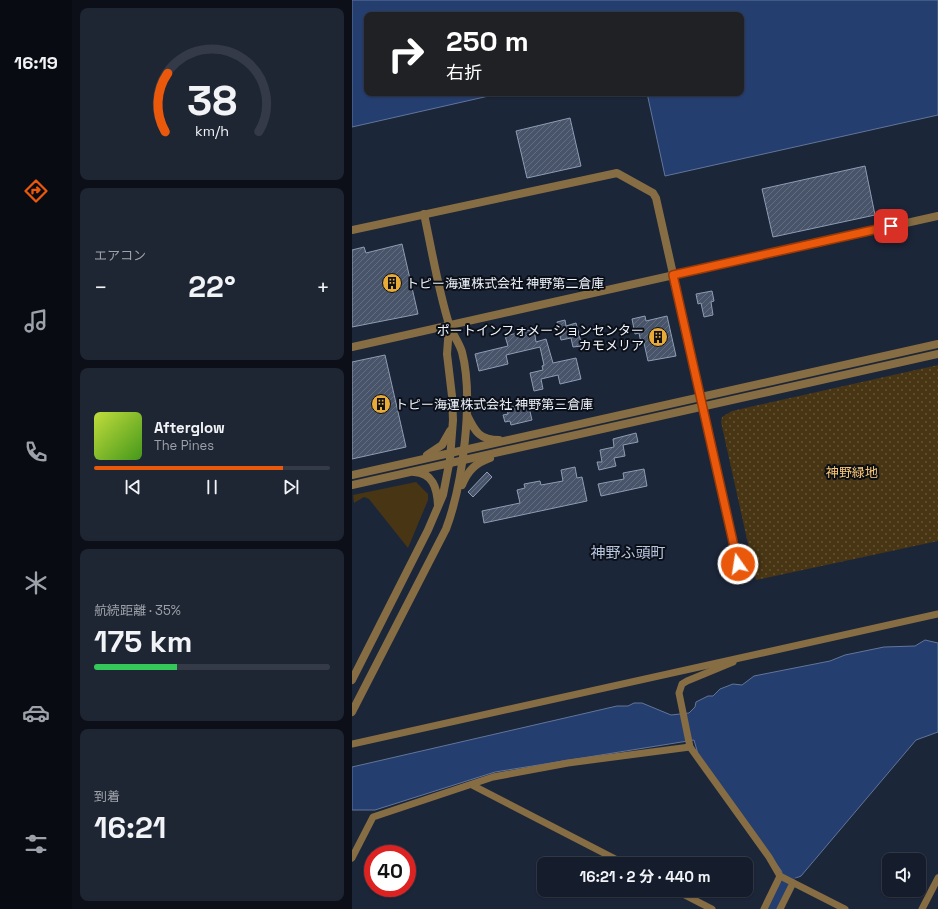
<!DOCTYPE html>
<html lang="ja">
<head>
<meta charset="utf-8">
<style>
	:root { --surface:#151c2b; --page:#1e2533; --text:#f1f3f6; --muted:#9da1a9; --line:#343a47; --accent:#ea580c }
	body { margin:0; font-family:"Space Grotesk","Noto Sans JP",sans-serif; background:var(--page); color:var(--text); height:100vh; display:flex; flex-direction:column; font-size:15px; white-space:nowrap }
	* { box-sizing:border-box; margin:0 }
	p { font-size:13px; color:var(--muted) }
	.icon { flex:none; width:22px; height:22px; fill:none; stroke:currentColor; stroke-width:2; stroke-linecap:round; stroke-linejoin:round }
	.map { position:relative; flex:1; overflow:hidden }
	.sheet { display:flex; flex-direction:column; gap:8px; padding:8px; background:#0c0f18; width:280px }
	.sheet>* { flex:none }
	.banner { position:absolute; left:12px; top:12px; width:380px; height:84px; border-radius:8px; box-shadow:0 1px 3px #0004,0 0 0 1px var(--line); background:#202124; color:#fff; overflow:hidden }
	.fabs { position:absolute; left:530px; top:853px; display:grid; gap:8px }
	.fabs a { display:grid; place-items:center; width:44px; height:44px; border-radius:8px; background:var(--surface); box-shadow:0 1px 3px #0004,0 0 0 1px var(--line); font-size:20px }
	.speed { position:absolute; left:12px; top:845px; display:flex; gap:8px; font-size:20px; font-weight:700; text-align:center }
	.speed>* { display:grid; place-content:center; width:52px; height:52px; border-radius:50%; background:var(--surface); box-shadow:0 1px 3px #0004,0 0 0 1px var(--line); line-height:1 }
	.speed .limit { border:6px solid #d22; background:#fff; color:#111 }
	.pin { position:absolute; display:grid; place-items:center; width:34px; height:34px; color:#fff; margin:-17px; border-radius:8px; box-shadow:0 2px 6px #0006 }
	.me { position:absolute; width:44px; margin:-22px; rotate:347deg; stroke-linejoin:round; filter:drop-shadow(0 0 3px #0008) }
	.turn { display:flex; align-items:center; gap:14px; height:84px; padding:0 16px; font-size:18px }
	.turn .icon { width:52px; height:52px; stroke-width:2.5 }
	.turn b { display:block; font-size:28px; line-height:34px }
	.big { font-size:30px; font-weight:700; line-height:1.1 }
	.sheet .card { flex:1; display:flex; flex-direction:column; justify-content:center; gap:6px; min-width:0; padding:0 14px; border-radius:8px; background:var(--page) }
	.sheet .dial { align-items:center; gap:0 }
	.dial svg { height:104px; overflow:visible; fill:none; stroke:var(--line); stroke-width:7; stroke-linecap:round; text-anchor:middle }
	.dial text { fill:var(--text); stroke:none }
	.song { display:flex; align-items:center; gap:12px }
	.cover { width:48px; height:48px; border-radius:6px; background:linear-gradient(135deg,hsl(70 70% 55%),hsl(100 70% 35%)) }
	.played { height:4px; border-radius:2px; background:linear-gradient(90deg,var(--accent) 80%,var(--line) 80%) }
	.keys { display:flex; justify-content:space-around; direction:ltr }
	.heat { display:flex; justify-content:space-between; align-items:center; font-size:22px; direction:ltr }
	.charge { height:6px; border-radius:3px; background:linear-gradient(90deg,#34c759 35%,var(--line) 0) }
	.trip { position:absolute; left:185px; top:857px; width:216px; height:40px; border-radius:8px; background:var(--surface); box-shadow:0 1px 3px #0004,0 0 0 1px var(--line); font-weight:700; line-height:40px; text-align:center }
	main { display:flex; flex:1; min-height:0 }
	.tab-bar { display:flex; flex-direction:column; width:72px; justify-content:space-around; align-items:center; background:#080b11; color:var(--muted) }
	.tab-bar .icon { width:28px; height:28px }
	.tab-bar .active { color:var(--accent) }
	.tab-bar b { font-size:18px; color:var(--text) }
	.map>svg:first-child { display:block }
	.green { fill:#483513 }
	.park { fill:url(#park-dots) }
	.water { fill:#253e70; stroke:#62759a }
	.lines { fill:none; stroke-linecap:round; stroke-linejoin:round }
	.river { stroke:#253e70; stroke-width:14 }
	.building { fill:url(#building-hatch); stroke:#8e9cb4 }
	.minor { stroke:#876d43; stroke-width:7 }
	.tertiary { stroke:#876d43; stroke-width:8 }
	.route-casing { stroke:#983908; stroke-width:10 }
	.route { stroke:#ea580c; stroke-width:7 }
	.labels { text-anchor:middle; stroke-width:4; stroke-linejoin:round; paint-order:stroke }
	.poi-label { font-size:13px; fill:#f0f4fc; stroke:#0b0f18; text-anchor:start }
	.park-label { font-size:13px; fill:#fcc871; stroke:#0b0f18 }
	.quarter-label { font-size:15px; fill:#b8c6df; stroke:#0b0f18 }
</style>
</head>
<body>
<main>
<nav class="tab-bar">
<b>16:19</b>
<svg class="icon active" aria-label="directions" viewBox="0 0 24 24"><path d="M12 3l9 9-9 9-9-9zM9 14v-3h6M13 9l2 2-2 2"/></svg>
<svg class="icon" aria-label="music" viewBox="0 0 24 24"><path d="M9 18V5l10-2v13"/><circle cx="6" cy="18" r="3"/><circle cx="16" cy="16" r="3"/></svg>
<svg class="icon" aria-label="phone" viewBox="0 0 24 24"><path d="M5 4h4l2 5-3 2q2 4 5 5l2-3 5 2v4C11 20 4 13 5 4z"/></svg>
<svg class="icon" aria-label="climate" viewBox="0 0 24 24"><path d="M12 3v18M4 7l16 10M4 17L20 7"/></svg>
<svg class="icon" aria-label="car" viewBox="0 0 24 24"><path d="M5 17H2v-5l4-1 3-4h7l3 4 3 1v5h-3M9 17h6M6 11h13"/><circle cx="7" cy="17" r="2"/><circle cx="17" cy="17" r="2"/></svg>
<svg class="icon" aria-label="filters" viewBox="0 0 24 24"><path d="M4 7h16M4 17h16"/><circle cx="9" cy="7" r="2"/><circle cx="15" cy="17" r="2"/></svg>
</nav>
<section class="sheet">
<div class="card dial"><svg viewBox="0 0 100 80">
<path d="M14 69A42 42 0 1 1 86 69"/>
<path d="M14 69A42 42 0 0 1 16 24" stroke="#ea580c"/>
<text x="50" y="56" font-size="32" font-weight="700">38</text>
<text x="50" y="72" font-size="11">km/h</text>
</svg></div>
<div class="card"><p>エアコン</p>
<div class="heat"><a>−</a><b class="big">22°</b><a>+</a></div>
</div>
<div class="card">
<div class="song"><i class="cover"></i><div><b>Afterglow</b><p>The Pines</p></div></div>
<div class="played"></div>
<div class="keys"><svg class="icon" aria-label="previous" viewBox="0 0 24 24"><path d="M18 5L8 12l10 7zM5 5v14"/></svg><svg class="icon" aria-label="pause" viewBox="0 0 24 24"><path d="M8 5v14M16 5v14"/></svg><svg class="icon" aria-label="next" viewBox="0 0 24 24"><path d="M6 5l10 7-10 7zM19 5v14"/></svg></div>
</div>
<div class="card"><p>航続距離 · 35%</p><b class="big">175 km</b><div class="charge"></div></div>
<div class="card"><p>到着</p><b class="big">16:21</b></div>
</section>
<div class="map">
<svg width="586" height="909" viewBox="0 0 586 909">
	<defs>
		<pattern id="park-dots" width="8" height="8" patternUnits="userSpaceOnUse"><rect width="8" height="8" fill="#483513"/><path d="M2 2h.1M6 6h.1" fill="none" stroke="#635336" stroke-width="1.8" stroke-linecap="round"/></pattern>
		<pattern id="building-hatch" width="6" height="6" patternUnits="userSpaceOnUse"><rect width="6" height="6" fill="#485469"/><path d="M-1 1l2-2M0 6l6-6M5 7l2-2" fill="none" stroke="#636d7f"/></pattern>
	</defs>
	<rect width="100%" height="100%" fill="#1c2639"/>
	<polygon class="green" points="64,482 76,494 76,500 56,548 17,499 12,497 2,503 1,495"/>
	<polygon class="park" points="586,365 586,541 404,580 369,422 370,417 380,411"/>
	<g class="water">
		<polygon points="0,0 586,0 586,115 313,176 295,93 389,93 389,15 15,15 15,93 150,93 0,127"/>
		<path d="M 573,640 L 586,643 L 586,732 L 564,740 L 449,876 C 443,879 439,878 433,876 L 346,754 L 342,740 L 143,772 L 23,810 L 0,810 L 0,767 L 265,706 L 276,706 L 282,703 L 290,703 L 319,715 L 337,713 L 343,707 L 344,702 L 356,696 L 361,696 L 368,689 L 381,684 L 390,685 L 402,676 L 478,661 L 493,655 L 532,647 L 563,646 Z"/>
	</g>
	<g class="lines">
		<polyline class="river" points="421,909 441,866"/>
	</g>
	<g class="building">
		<polygon points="218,118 229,166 175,178 164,131"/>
		<polygon points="513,166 523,215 421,237 410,189"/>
		<polygon points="50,244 66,314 0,327 0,250 12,247 14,253"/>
		<polygon points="360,291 362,301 359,302 361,315 352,317 349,303 346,304 344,294"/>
		<polygon points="293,316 294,321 315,316 324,356 296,361 292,343 289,343 287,333 283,334 280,319"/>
		<polygon points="213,320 214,326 224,323 230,346 221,347 219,338 209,340 205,322"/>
		<polygon points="182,329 184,342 194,339 201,363 224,358 229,379 208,384 206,375 189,379 191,389 182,391 178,373 191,370 190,366 192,365 188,347 154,355 156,364 127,371 123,354 156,346 153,336"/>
		<polygon points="33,355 54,447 0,459 0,362"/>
		<polygon points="176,403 180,420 159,425 158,421 153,422 151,415 156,414 155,408"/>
		<polygon points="284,433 286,442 271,445 273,456 262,458 264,466 247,470 245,462 250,462 248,450 262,447 261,439"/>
		<polygon points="223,467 225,478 230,477 235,501 132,523 130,511 168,503 165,490 173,488 172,484 188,481 189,485 211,481 209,470"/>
		<polygon points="292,469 295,486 249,496 246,484 272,479 271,473"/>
		<polygon points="135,472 140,477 121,497 116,492"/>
	</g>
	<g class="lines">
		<g class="minor">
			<polyline points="381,662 335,681 330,684 327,693 338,747 417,857 428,876 493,909"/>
			<polyline points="0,744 586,614"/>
			<polyline points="120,785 273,864"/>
			<polyline points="0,858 21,817 141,777 216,763 338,747"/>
			<polyline points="323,890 360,909"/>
			<polyline points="412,909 428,876"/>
			<polyline points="428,909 441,883"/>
			<polyline points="570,909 586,878"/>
		</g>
		<g class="tertiary">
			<polyline points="0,230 265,173 301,193 304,198 386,564"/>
			<polyline points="0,347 586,216"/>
			<path d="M 115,415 C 123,432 128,440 147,440"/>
			<polyline points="75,455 90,445 98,431"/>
			<path d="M 62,472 C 81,473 85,488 86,505"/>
			<polyline points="0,475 586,344"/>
			<polyline points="0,485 586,354"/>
			<path d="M 110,485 C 116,470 124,463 138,458"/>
			<polyline points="0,680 76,530 91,495 98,459 101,420 100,396 95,354 97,327"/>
			<path d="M 0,712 L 94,529 C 111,484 122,398 110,352 C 107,342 100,334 97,324 C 86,289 80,251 72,214"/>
		</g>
	</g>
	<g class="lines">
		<g class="route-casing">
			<polyline id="route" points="386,564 321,275 539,226"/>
		</g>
		<use href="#route" class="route"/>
	</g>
	<defs>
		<g id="building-disc" transform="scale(1)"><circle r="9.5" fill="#e8ab37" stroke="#0b0f18"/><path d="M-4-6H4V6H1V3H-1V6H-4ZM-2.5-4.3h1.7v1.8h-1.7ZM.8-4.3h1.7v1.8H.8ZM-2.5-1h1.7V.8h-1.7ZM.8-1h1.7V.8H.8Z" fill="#111"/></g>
	</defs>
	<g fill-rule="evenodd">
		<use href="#building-disc" x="40" y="283"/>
		<use href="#building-disc" x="306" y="337"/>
		<use href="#building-disc" x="29" y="404"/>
	</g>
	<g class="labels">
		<g class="poi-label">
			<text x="54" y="288">トピー海運株式会社 神野第二倉庫</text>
			<text x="292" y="335" text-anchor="end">ポートインフォメーションセンター<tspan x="292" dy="15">カモメリア</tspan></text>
			<text x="43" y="409">トピー海運株式会社 神野第三倉庫</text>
		</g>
		<g class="park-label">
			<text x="500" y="477">神野緑地</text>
		</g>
		<g class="quarter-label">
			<text x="276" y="558">神野ふ頭町</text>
		</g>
	</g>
</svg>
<div class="fabs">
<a><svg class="icon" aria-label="sound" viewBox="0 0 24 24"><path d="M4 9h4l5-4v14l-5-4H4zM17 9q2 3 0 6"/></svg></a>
</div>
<div class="speed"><div class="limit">40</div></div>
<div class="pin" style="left:539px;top:226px;background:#d93025"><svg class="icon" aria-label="arrive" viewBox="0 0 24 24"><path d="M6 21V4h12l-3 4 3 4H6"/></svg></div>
<svg class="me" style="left:386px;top:564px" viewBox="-20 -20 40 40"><circle r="17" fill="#ea580c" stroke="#fff" stroke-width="3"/><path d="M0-11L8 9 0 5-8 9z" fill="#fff"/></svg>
<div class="trip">16:21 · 2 分 · 440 m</div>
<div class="banner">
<div class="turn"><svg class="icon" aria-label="right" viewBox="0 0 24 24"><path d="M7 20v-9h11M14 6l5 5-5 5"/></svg><div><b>250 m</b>右折</div></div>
</div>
</div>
</main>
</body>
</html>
